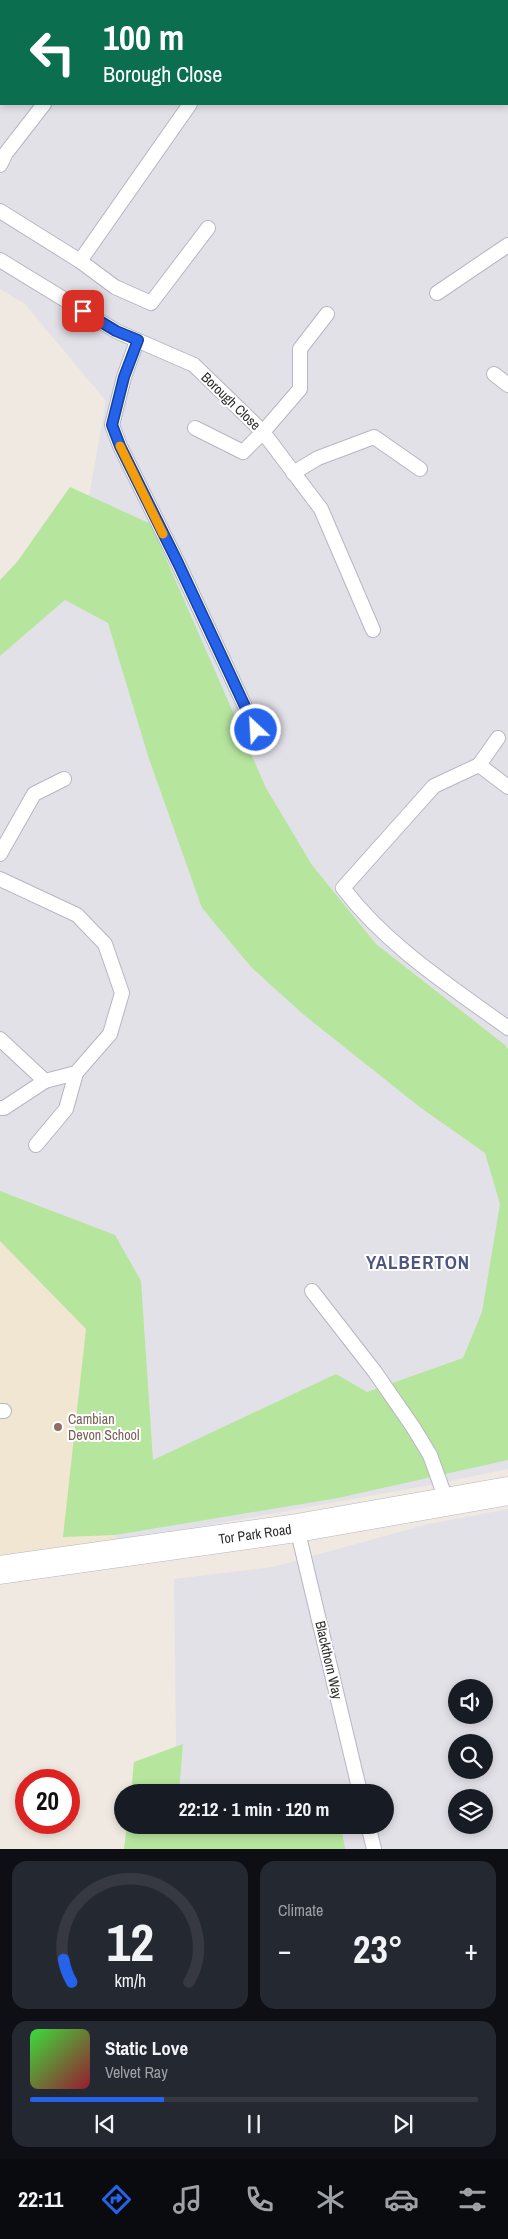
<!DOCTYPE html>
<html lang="en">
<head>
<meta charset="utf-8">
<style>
	:root { --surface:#171b24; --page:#242831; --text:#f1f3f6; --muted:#9ea1a6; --line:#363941; --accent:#2563eb }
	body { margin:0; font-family:"Archivo Narrow",sans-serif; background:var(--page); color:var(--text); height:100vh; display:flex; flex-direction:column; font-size:19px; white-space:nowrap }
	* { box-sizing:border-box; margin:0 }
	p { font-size:16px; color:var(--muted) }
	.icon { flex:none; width:28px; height:28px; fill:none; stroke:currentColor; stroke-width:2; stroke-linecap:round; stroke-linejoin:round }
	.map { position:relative; height:1849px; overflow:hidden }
	.details { display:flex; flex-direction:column; gap:12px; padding:12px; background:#0d0f14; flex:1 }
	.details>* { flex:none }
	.guide { position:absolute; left:0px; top:0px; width:509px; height:105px; box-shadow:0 2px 8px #0003; background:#0b6e4f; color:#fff; overflow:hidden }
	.fabs { position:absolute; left:448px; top:1679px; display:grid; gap:10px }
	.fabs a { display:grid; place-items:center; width:45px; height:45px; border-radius:50%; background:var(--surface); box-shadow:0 2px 8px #0003; font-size:25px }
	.speed { position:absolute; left:15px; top:1769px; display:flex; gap:10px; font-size:25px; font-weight:700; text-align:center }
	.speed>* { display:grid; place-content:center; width:65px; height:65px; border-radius:50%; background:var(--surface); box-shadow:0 2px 8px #0003; line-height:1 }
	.speed .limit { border:8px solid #d22; background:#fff; color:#111 }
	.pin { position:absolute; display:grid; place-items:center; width:42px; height:42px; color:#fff; margin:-21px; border-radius:10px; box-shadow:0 2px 8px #0006 }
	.me { position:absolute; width:55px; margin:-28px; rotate:335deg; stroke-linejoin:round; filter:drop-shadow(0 0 4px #0008) }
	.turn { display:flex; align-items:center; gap:18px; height:105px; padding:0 20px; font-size:22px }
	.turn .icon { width:65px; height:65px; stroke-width:2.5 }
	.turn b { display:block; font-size:35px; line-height:42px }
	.big { font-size:38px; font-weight:800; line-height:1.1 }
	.details .tile { flex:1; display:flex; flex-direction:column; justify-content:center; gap:8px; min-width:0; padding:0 18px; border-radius:15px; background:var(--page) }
	.details .dial { align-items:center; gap:0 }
	.dial svg { height:130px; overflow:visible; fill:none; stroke:var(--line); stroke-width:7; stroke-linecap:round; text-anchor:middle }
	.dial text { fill:var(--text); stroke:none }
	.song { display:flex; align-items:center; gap:15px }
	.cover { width:60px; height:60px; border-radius:8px; background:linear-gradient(135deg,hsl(120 70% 55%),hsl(350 70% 35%)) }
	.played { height:5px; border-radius:2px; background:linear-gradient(90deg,var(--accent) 30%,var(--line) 30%) }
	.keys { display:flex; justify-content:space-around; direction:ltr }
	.heat { display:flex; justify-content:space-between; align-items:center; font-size:28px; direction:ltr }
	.details .tiles { flex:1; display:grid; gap:12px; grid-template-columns:1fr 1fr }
	.tile:last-child { grid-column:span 2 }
	.trip { position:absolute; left:114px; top:1784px; width:280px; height:50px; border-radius:25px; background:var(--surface); box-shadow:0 2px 8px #0003; font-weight:800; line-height:50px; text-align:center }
	.menu { display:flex; height:80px; justify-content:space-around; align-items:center; background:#090b0e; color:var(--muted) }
	.menu .icon { width:35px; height:35px }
	.menu .on { color:var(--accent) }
	.menu b { font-size:22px; color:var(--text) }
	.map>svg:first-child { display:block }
	.industrial { fill:#e3e1e8; fill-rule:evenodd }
	.education { fill:#f0e6d1 }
	.green { fill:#b6e59e }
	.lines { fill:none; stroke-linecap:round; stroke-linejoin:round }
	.lane-casing { stroke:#b4b7c1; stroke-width:16 }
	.street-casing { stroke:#b4b7c1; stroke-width:29 }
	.lane { stroke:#fff; stroke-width:14 }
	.street { stroke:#fff; stroke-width:28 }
	.route-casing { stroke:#184099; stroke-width:12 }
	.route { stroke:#2563eb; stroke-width:9 }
	.slow { stroke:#f59e0b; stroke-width:9 }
	.education-dot { fill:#8d6e63; stroke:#fff; stroke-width:2 }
	.labels { text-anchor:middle; stroke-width:4; stroke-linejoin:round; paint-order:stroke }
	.street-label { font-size:14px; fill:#2e2e2e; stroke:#fff }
	.education-label { font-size:14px; fill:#785e54; stroke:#fff; text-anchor:start }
	.district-label { font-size:19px; font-weight:bold; letter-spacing:1px; fill:#4d5680; stroke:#fff }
</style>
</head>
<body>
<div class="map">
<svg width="508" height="1849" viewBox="0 0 508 1849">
	<rect width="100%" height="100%" fill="#efe9e1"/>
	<g class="industrial">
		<path d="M 0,0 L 508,0 L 508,1469 L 435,1484 L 116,1542 L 114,1312 L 0,1203 L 0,656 L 65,600 L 90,491 L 106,401 L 25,304 L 0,289 ZM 1,1 L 508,1 L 508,104 L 1,104 Z"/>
		<path d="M 508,1509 L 508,1849 L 339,1849 L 334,1825 L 385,1825 L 385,1792 L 172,1792 L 176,1742 L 174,1579 L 273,1567 L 428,1524 ZM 456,1688 L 484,1688 L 484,1715 L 456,1715 ZM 456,1742 L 484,1742 L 484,1770 L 456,1770 ZM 456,1798 L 484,1798 L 484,1825 L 456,1825 Z"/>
	</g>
	<polygon class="education" points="0,1203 114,1312 116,1542 0,1557"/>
	<g class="green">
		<polygon points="70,487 151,524 266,788 312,865 376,944 505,1045 508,1049 508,1460 338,1498 115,1535 63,1537 86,1329 0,1241 0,1191 115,1235 141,1281 153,1460 336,1374 367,1392 463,1358 482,1312 500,1204 485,1153 421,1108 304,1015 251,967 202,908 149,759 108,623 65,600 0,656 0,580 17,562"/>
		<polygon points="183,1744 179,1792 131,1792 134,1762"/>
		<polygon points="127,1825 177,1825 177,1831 281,1825 341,1825 345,1849 124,1849"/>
	</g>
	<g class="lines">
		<g class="lane-casing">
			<g id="lane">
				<polyline points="248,0 249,1"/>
				<polyline points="320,0 322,1"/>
				<polyline points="378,1 380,0"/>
				<polyline points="190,104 80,261 115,287 151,303 208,228"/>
				<polyline points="0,165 6,153 44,104"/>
				<polyline points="0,211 80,261"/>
				<polyline points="0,260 116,331 194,365 263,432 321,509 373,630"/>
				<polyline points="437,293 508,245"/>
				<polyline points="137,341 124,377 112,425 120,446 178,563 256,730"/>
				<polyline points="494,374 508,385"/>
				<polyline points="195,428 243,452 263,432 300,389 300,349 327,314"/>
				<polyline points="293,473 318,458 374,437 420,469"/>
				<polyline points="479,765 498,738"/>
				<path d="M 508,787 L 479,765 L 434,786 L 343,888 C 387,946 450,986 508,1028"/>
				<polyline points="0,854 34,794 64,779"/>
				<polyline points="0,879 77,915 105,944 122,993 110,1034 76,1073 45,1081 0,1039"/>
				<polyline points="0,1108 4,1108 45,1081"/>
				<polyline points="36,1145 66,1109 76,1073"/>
				<polyline points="312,1291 375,1372 413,1427 430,1455 447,1502"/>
				<polyline points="0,1411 4,1411"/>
				<polyline points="297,1528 360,1792"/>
				<polyline points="368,1825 374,1849"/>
			</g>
		</g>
		<g class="street-casing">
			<polyline id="street" points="0,1570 297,1528 508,1491"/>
		</g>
		<use href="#lane" class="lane"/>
		<use href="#street" class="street"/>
	</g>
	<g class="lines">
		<g class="route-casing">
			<polyline id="route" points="83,311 116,331 138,340 124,377 112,425 120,446 178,563 256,730"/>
		</g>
		<use href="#route" class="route"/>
		<polyline class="slow" points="120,446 163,534"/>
	</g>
	<circle class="education-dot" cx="58" cy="1427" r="5"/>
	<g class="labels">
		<g class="street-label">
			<text transform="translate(231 401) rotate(44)" y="5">Borough Close</text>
			<text transform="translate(255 1534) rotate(-8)" y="5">Tor Park Road</text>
			<text transform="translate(329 1660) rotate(77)" y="5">Blackthorn Way</text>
		</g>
		<g class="education-label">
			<text x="68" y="1424">Cambian<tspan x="68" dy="16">Devon School</tspan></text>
		</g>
		<g class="district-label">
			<text x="418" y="1269">YALBERTON</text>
		</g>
	</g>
</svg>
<div class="fabs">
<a><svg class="icon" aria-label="sound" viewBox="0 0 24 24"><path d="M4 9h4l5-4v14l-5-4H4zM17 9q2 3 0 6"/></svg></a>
<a><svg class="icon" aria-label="search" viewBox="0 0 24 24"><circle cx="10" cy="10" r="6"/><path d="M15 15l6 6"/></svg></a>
<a><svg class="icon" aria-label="layers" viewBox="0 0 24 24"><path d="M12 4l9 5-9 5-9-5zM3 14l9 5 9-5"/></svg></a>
</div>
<div class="speed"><div class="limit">20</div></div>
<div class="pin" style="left:83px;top:311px;background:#d93025"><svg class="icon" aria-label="arrive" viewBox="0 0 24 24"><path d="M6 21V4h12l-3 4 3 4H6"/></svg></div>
<svg class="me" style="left:256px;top:730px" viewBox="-20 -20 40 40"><circle r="17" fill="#2563eb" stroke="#fff" stroke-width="3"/><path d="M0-11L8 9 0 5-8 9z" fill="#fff"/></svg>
<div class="trip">22:12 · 1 min · 120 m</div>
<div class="guide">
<div class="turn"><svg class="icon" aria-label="left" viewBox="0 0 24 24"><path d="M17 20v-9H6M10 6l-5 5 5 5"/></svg><div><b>100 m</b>Borough Close</div></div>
</div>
</div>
<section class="details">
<div class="tiles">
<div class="tile dial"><svg viewBox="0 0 100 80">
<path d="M14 69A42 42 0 1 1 86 69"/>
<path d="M14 69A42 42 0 0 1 9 55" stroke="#2563eb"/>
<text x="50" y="56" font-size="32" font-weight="700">12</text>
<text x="50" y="72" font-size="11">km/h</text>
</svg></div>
<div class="tile"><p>Climate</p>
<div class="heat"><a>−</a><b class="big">23°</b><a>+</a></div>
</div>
<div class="tile">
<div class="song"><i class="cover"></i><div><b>Static Love</b><p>Velvet Ray</p></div></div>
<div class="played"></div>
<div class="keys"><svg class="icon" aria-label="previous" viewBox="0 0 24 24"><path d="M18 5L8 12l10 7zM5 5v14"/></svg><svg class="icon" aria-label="pause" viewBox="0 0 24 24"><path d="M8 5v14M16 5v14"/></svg><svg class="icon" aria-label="next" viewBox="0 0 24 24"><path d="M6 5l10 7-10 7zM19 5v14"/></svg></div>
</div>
</div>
</section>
<nav class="menu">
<b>22:11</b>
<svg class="icon on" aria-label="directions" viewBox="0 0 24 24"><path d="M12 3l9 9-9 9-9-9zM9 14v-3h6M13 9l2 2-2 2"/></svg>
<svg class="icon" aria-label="music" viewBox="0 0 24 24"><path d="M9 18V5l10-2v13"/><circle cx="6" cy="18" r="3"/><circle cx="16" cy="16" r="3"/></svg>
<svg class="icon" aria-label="phone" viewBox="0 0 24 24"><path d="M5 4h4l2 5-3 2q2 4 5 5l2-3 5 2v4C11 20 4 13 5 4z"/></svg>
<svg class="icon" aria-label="climate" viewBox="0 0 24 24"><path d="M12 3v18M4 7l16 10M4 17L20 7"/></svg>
<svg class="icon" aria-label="car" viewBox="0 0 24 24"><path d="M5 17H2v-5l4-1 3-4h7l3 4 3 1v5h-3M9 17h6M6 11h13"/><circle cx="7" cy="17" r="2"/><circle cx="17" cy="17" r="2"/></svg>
<svg class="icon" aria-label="filters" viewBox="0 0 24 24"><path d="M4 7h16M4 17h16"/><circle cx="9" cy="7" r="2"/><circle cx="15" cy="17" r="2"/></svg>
</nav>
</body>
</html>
